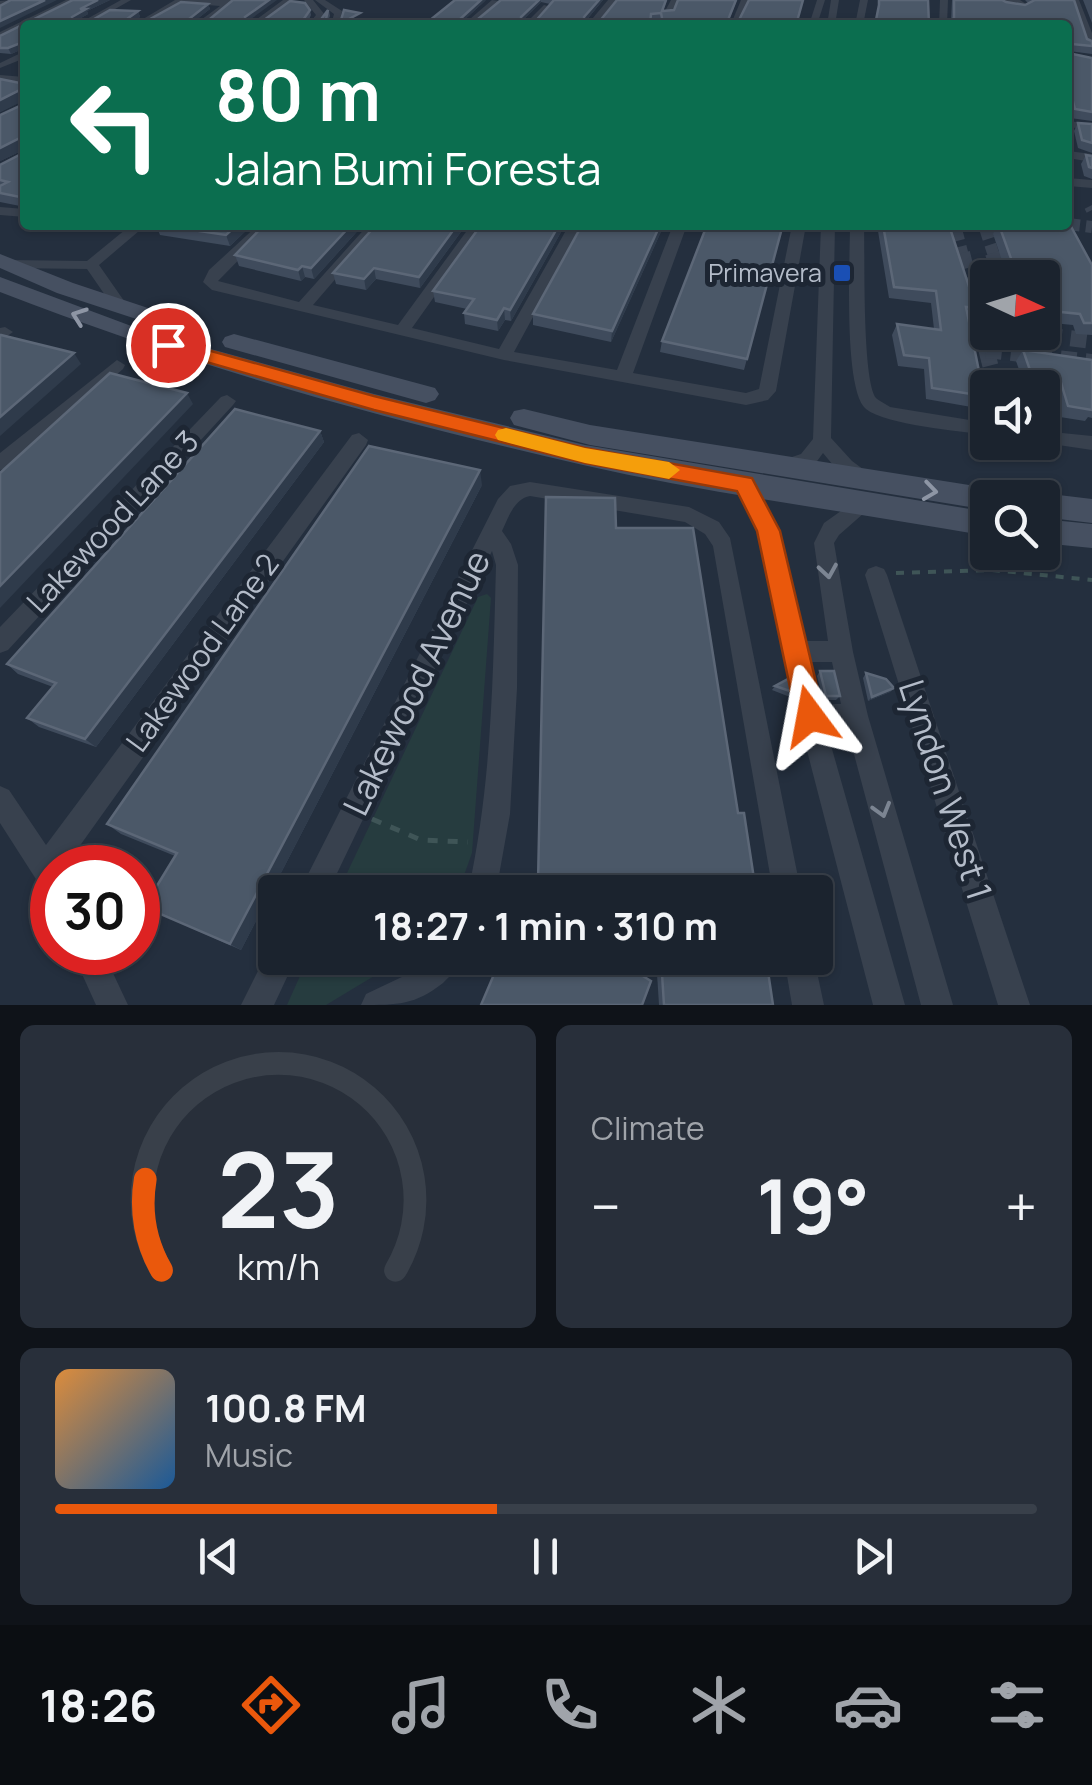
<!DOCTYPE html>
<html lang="en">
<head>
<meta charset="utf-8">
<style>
	:root { --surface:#1b232e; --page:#282f3a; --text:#f1f3f6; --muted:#a0a4aa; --line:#39404a; --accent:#ea580c }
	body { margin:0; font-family:Manrope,sans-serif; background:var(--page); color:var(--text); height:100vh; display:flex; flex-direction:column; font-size:38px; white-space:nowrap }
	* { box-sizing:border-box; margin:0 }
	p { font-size:32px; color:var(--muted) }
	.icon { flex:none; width:55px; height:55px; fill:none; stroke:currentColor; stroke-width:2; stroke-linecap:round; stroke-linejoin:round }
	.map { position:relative; height:1005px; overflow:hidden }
	.sheet { display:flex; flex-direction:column; gap:20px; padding:20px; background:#0f1319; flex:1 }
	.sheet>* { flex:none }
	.banner { position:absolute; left:20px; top:20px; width:1052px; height:210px; border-radius:10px; box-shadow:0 2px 8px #0004,0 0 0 2px var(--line); background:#0b6e4f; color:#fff; overflow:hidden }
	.needle { width:65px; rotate:94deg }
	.controls { position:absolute; left:970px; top:260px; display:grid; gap:20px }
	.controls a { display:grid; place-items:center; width:90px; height:90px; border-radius:10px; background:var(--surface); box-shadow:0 2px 8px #0004,0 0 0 2px var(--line); font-size:50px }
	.speed { position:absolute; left:30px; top:845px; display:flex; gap:20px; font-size:50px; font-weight:700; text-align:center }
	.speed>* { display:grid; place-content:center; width:130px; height:130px; border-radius:50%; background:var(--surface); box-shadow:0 2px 8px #0004,0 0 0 2px var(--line); line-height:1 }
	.speed .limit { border:15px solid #d22; background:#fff; color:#111 }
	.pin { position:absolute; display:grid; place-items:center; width:85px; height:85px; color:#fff; margin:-42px; border:5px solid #fff; border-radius:50%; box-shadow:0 2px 10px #0007 }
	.me { position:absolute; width:110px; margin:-55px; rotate:347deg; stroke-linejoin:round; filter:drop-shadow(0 0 8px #0008) }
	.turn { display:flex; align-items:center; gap:35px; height:210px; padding:0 30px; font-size:45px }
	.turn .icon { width:130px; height:130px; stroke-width:2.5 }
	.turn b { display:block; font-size:70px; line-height:85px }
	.big { font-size:75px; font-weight:700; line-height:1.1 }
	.sheet .widget { flex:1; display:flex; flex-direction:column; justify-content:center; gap:15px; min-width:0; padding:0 35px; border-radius:15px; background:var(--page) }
	.sheet .dial { align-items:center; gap:0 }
	.dial svg { height:260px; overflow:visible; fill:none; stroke:var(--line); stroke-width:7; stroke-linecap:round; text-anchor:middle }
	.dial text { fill:var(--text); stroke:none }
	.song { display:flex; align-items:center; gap:30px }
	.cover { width:120px; height:120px; border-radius:15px; background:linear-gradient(135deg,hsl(30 70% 55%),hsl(210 70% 35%)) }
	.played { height:10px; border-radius:5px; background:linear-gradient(90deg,var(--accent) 45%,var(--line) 45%) }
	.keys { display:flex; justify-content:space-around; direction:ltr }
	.heat { display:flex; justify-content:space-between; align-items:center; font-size:55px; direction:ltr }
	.sheet .tiles { flex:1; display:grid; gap:20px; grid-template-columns:1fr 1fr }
	.widget:last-child { grid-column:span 2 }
	.trip { position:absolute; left:258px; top:875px; width:575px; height:100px; border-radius:10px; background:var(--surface); box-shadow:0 2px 8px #0004,0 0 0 2px var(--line); font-weight:700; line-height:100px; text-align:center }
	.menu { display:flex; height:160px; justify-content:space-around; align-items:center; background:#0b0e12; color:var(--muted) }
	.menu .icon { width:70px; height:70px }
	.menu .selected { color:var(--accent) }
	.menu b { font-size:45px; color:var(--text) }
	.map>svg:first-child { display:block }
	.green { fill:#263c3f }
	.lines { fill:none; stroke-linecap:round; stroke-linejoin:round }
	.street-tunnel-far1 { stroke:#3a4453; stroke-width:12; stroke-dasharray:12 6; stroke-linecap:butt }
	.street-tunnel { stroke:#3a4453; stroke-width:16; stroke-dasharray:16 9; stroke-linecap:butt }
	.path-far1 { stroke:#3f5557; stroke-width:4; stroke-dasharray:8 8; stroke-linecap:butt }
	.path { stroke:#3f5557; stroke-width:5; stroke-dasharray:10 10; stroke-linecap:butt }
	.street { fill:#38414e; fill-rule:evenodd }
	.secondary { fill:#465061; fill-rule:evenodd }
	.wall { fill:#3f4b5c; fill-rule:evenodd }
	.shaded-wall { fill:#2f3b4b }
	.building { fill:#4b5868; stroke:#5c6777; stroke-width:2.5; fill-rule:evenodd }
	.oneway { stroke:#8e96a5 }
	.oneway2 { stroke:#7c8592 }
	.route { fill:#ea580c; stroke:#983908; stroke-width:2.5 }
	.slow { fill:#f59e0b }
	.transit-dot { fill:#1a4fb4; stroke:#1d2633; stroke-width:4 }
	.labels { text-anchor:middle; stroke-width:10; stroke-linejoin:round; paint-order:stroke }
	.far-poi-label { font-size:25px; fill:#b4bcc9; stroke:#1d2633; text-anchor:end }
	.street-label { font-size:30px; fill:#b4bcc9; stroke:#1d2633 }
	.near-street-label { font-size:35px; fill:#b4bcc9; stroke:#1d2633 }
</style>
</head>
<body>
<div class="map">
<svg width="1092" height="1005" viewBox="0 0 1092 1005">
	<rect width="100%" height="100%" fill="#242f3e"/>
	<g class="green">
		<polygon points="487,594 491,598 472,853 458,892 338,892 478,597"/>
		<polygon points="308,958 404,958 326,1005 287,1005"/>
	</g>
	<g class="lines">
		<g class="street-tunnel-far1">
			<polyline points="1090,206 1092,210"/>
			<polyline points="1068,224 1092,227"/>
			<polyline points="956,229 963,256"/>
			<polyline points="994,256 985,228 1021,232"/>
		</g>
		<g class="street-tunnel">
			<polyline points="962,253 994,380"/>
			<polyline points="993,253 1001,278"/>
			<polyline points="1021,332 1092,341"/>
			<polyline points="986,350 1092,362"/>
		</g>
		<polyline class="path-far1" points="896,573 992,570 1092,580"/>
		<polyline class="path" points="372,819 421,840 468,842"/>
		<g class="street">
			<polygon points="14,0 13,2 0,7 0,1"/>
			<polygon points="66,0 77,0 0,39 0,32"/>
			<polygon points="121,0 131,0 87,25 76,25"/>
			<polygon points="175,0 237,0 237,1 204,25 194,25 220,6 182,3 143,25 133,25"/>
			<polygon points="283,0 293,0 259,25 249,25"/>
			<polygon points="304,0 313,0 325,15 317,25 308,25 316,15"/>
			<polygon points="315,0 325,0 342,11 339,25 331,25 334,14"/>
			<polygon points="492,0 500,1 472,25 463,25"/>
			<polygon points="608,0 616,0 596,25 587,25"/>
			<polygon points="671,0 679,0 670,13 664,13"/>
			<polygon points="741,0 749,0 737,24 731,24"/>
			<polygon points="817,0 825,0 817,25 809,25"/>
			<polygon points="831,0 839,0 835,25 827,25"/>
			<polygon points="860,0 868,0 863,25 855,25"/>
			<polygon points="940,0 948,0 947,25 939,25"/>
			<path d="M 1000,0 L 1020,0 L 1029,6 C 1022,11 1004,7 997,3 Z"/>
			<polygon points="1071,0 1079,0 1092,33 1092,48 1087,45"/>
			<polygon points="544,5 551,7 533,25 524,25"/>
			<polygon points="25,51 25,58 0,68 0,63"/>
			<polygon points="0,75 25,77 25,83 0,81"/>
			<polygon points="1068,121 1092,124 1092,130 1068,127"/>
			<polygon points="1068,151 1092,154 1092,162 1068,158"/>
			<polygon points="1068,178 1092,180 1092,188 1068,186"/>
			<polygon points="0,207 25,209 25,217 0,215"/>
			<polygon points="131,225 146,225 99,265 129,308 126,311 116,311 87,269 8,268 1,264 8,260 87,261"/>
			<polygon points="258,225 273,225 218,281 299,302 368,225 382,225 313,305 398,325 471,225 485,225 412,328 499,349 569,225 583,225 514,352 617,370 673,225 687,225 633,373 746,393 759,389 792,225 806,225 776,391 768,400 746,405 504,360 212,290 203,282 209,270"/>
			<polygon points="821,225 835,225 831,438 852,461 875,478 865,485 838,471 823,453 815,464 781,475 771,468 774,463 801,454 813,439"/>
			<path d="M 850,225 L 864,225 C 865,254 862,380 876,398 C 878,400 887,405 890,407 L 988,423 L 988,435 C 960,431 886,425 866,409 C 843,390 850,259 850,225 Z"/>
			<polygon points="948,225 962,225 963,229 951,232"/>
			<polygon points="5,327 13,332 0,341 0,328"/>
			<polygon points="117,360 125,365 123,369 7,468 0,470 0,453"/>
			<polygon points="227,395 236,401 233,405 8,650 0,653 0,627 221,397"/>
			<polygon points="1042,431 1092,436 1092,450 1038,442 1042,442"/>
			<polygon points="359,433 368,440 366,445 64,868 52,868 52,891 41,887 0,823 0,786 9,790 46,845 352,435"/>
			<path d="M 745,477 L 752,479 L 778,531 L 804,641 L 828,641 L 814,543 L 824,523 L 855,501 L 869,501 L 872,506 L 839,535 L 834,543 L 853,652 L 868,716 L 953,1005 L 921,1005 L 847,728 L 826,728 L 905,1005 L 873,1005 L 798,716 L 758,531 L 735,484 ZM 810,662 L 832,662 L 841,704 L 820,704 Z"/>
			<path d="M 530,482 L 689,507 L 719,522 L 730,538 L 801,892 L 773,892 L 713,546 L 705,534 L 685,522 L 530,496 C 514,499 508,518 502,531 L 511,544 L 518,565 L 517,688 L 510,814 L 496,892 L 468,892 C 492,784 493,675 496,565 L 492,551 L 328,892 L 299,892 L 498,499 L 510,486 Z"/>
			<polygon points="876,566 884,569 887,575 1030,1005 998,1005 865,575 868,569"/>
			<polygon points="275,945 275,958 296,958 274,1005 241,1005 270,947"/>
			<polygon points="72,952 103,952 128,1005 96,1005"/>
			<path d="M 425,958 L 462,958 C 458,969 451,975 443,983 C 415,1005 398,1005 361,1005 L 366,994 L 406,975 Z"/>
			<polygon points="784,958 814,958 824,1005 792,1005"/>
		</g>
		<g class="secondary">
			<polygon points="0,254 73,283 193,323 197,328 185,335 57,293 0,268"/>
			<path d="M 0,277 L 142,330 L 374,394 L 585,445 L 988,512 L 988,536 C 853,512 716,495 583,465 C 386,420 188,365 0,292 Z"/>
			<polygon points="234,334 435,388 439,394 435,400 426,403 225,347 222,342 225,337"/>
			<polygon points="524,409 590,425 988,488 999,491 1002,498 988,498 988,510 590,445 514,425 510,418 514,411"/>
			<polygon points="1042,493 1092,499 1092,523 1042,517 1042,498 1031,498"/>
			<polygon points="1042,519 1092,524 1092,548 1042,543"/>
		</g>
	</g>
	<g class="wall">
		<polygon points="73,0 110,0 87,11 88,14 74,22 75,23 87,23 138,11 140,17 131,23 141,24 208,4 210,9 192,23 260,23 310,10 311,15 307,24 319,22 329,10 330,16 328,21 330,24 361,19 358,20 394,25 25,48 11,54 0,53 0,36"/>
		<path d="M 486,0 L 463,21 L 472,24 L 501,0 L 603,0 L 585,22 L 599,22 L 617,0 L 667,0 L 663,11 L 674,10 L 678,0 L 737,0 L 729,20 L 738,22 L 424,25 ZM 541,2 L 550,4 L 533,24 L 521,22 ZM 660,18 L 661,23 L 650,23 L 651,19 Z"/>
		<polygon points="952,0 1002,0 1006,2 1025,5 1028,3 1025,0 1074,0 1087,39 1092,41 1092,54 1069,51 1068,53 1092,58 1092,121 1070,118 1068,107 1068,25 948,25 951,20"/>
		<polygon points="1083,0 1092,0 1092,23"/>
		<polygon points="0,79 25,84 25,207 0,202 0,165 21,154 21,151 0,161 22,101 0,112"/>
		<polygon points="1078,123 1092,124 1092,153 1078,148 1074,131"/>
		<polygon points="1086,155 1092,156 1092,179 1084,176 1081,164"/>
		<polygon points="156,225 252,225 230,246 160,235"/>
		<polygon points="363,225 314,279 305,277 301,281 239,266 235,255"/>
		<polygon points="376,225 466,225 420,288 376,279 366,290 336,284 333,273"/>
		<polygon points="565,225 511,321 505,320 498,331 465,324 464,313 467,309 435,302 433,291"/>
		<polygon points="664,225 611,342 533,325 533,314"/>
		<polygon points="877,225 949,225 976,308 969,319 984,396 977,408 926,399 924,369 898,366 892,335 897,324 934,329 931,303 889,298"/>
		<polygon points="997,225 1068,225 1092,265 1092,335 1076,334 1073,325 1042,322 1042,278 1008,278 993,234"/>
		<polygon points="782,228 744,370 660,352 662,341"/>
		<polygon points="1023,350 1092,360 1092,418 1088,417 1085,421 1060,417 1052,387 1024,384 1016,361"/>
		<polygon points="320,431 324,442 96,747 39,727 27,718 53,687 18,674 7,664"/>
		<polygon points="482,485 241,950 144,907 175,856 121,834 107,824"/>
		<polygon points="616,528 738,813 756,892 538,892 538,883"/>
		<polygon points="820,671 840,696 836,700 823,700 817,676"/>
		<polygon points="866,673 894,688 890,692 868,701 863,678"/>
		<polygon points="775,686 793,692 790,697 772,690"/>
		<polygon points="656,958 766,958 773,1005 659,1005"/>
	</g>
	<g class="shaded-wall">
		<polygon points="45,0 57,0 0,28 0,21"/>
		<polygon points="98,0 110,0 87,11 88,14 74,22 75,25 72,17 80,9"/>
		<polygon points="269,0 277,0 247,22 245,17"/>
		<polygon points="481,0 486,0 459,25 459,20"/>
		<polygon points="539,0 541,0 541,2 521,22 521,17"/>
		<polygon points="599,0 603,0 584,23 584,17"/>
		<polygon points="208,4 210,9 190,25 189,19"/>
		<polygon points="138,11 140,17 129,24 127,19"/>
		<polygon points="23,42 25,48 11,54 8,48"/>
		<polygon points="18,91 23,101 0,112 0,100"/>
		<polygon points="20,138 25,149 0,161 0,148"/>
		<polygon points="237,225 252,225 230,246 226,235"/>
		<polygon points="351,225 363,225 314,279 311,268"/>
		<polygon points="457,225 466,225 420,288 419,277"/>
		<polygon points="559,225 565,225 511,321 510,310"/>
		<polygon points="660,225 664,225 611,342 612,331"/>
		<polygon points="302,266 305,277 301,281 298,270"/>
		<polygon points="374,268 376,279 366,290 364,279"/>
		<polygon points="504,308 505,320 498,331 497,320"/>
		<polygon points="74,353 81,364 0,436 0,417"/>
		<polygon points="187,393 193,404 0,608 0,586"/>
		<polygon points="320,431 324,442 96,747 85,739"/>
		<polygon points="480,470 482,485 241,950 230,944"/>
		<polygon points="894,688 890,692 868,701 872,697"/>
	</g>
	<g class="building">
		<polygon points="11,0 45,0 0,21 0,6"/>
		<polygon points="73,0 98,0 80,9 86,9 72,17 74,24 87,23 110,10 138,11 127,19 131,24 141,24 181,2 208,4 189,19 192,24 205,23 233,0 269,0 245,17 248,24 260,23 290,1 305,3 310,10 303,20 307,24 319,22 328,10 326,19 330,24 340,23 344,10 360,13 349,19 394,25 25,25 25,46 23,42 8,48 0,48 0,36"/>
		<path d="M 455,0 L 481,0 L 459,20 L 472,24 L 501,0 L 539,0 L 521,17 L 521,22 L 533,24 L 554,0 L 599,0 L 584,17 L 585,22 L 599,22 L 617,0 L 666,0 L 662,11 L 674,10 L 678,0 L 736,0 L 728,20 L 738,22 L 749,0 L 803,0 L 796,25 L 424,25 ZM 661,13 L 663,23 L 650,23 L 651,14 Z"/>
		<polygon points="879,0 928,0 929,25 875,25 879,5"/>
		<polygon points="954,0 1002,0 1006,2 1025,5 1035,0 1074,0 1087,39 1092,41 1092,46 1072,44 1068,53 1092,58 1092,112 1075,109 1072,98 1068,98 1068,25 951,25 950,21 954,18"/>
		<polygon points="0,79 25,84 25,198 0,193 0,186 8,182 0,180 0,165 21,154 20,138 0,148 0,115 22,105 24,94 18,91 0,100"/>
		<polygon points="1078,123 1092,124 1092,143 1082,140"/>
		<polygon points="1086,155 1092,156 1092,168 1089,167"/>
		<polygon points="1068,221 1092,265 1092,323 1084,323 1080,314 1042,310 1042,278 1018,278 999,225 1068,225"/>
		<polygon points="159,225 237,225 226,235"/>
		<polygon points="264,225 351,225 311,268 302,266 298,270 235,255"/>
		<polygon points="376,225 457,225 419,277 374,268 364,279 333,273"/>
		<polygon points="481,225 559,225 510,310 504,308 497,320 464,313 474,299 433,291"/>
		<polygon points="582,225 660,225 612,331 533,314"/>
		<polygon points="707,225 765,225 782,228 747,359 662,341"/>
		<polygon points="883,225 949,225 976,308 966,307 984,396 932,388 929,358 904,355 897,324 941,330 936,291 894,287"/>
		<polygon points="1,335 74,353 0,417 0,336"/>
		<polygon points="1023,350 1092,360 1092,410 1068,406 1059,376 1031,373"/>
		<polygon points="110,373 187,393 0,586 0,473"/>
		<polygon points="235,409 320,431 85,739 27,718 56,683 7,664"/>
		<polygon points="369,446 480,470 230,944 144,907 177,853 107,824"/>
		<polygon points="546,497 615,498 616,528 693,528 738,813 744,813 756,892 656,892 655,885 538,883"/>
		<polygon points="820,671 834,671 840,696 826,696"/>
		<polygon points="866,673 886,679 894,688 872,697"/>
		<polygon points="790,678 793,692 775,686"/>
		<polygon points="501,958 613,958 651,981 642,1005 481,1005"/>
		<polygon points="661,958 766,958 773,1005 664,1005"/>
	</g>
	<defs><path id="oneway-chevron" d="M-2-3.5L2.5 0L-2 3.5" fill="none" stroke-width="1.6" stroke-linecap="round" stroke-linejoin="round" transform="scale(2.5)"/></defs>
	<g class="oneway">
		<use href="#oneway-chevron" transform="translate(79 316) rotate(-160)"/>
		<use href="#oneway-chevron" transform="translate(930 491) rotate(8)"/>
	</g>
	<g class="oneway2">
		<use href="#oneway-chevron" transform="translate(828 571) rotate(81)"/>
		<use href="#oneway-chevron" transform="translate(882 810) rotate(74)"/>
	</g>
	<polygon class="route" points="168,339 374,396 585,448 752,478 780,531 824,716 820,726 810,730 800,726 796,716 757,531 737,491 585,463 374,410 161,349 158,345"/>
	<polygon class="slow" points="506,428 585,448 669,462 680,470 669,479 585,463 498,440 495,435 498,430"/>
	<rect class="transit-dot" x="832" y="263" width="20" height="20" rx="5"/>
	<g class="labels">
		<g class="far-poi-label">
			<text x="822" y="282">Primavera</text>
		</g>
		<g class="street-label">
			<text transform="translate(113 522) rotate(-47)" y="10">Lakewood Lane 3</text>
			<text transform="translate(203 653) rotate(-54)" y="10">Lakewood Lane 2</text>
		</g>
		<g class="near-street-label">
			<text transform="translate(417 683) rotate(-64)" y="12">Lakewood Avenue</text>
			<text transform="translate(945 790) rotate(72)" y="12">Lyndon West 1</text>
		</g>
	</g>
</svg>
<div class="controls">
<a><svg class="needle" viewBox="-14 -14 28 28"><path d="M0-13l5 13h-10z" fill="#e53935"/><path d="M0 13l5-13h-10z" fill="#a0a4aa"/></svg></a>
<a><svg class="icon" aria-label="sound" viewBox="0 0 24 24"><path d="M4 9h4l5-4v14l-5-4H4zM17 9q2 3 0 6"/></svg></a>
<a><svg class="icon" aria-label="search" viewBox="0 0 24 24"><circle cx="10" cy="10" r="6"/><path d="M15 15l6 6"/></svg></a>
</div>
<div class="speed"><div class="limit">30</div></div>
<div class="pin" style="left:168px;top:345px;background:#d93025"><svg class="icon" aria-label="arrive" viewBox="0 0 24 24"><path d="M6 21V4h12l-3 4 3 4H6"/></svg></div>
<svg class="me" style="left:810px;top:716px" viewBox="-20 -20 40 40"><path d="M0-17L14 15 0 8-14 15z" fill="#ea580c" stroke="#fff" stroke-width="4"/></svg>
<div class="trip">18:27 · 1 min · 310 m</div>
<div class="banner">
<div class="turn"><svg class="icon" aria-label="left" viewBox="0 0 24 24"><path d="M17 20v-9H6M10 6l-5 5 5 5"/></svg><div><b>80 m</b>Jalan Bumi Foresta</div></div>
</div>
</div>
<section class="sheet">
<div class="tiles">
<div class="widget dial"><svg viewBox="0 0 100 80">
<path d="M14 69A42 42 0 1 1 86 69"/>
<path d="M14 69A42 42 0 0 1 9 41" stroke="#ea580c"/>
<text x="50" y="56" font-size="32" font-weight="700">23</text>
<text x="50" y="72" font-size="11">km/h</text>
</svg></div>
<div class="widget"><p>Climate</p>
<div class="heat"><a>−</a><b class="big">19°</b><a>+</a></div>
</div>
<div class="widget">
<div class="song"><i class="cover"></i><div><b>100.8 FM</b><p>Music</p></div></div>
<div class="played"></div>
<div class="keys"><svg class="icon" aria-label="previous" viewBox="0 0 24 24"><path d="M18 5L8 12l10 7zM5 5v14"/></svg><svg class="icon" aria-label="pause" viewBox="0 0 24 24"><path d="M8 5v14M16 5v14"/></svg><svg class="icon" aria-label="next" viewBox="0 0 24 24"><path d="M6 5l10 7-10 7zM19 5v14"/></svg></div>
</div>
</div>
</section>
<nav class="menu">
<b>18:26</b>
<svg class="icon selected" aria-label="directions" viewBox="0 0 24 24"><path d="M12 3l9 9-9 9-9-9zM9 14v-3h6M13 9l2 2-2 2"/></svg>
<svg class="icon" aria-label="music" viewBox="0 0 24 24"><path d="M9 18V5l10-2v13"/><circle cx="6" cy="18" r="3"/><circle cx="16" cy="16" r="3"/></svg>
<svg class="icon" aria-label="phone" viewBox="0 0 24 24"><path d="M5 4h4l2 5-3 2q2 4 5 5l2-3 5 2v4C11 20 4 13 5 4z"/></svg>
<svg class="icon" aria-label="climate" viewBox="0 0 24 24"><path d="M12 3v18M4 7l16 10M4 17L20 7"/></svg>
<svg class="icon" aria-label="car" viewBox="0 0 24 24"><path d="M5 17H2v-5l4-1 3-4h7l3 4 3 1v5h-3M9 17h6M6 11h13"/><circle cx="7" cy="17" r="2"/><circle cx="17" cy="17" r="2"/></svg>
<svg class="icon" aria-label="filters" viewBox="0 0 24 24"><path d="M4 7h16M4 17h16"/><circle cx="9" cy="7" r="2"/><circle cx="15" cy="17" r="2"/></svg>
</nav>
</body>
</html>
